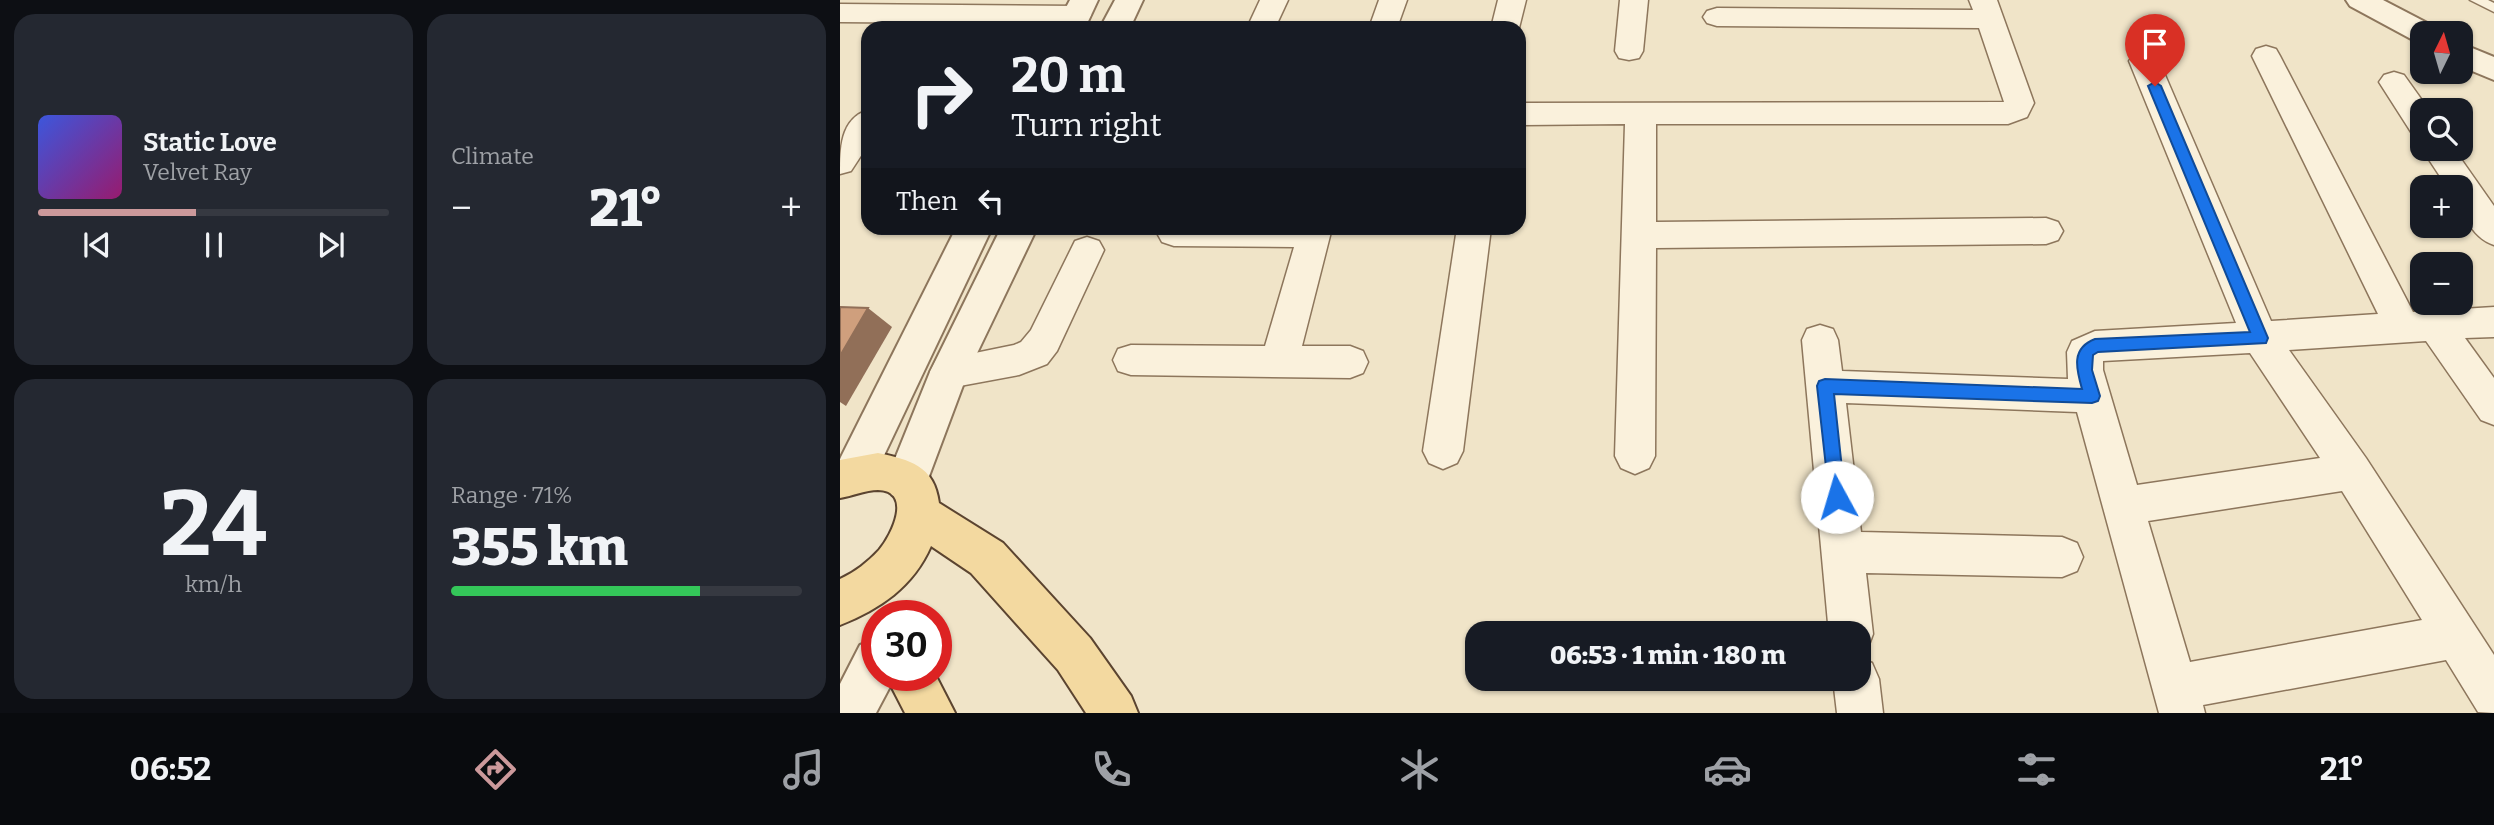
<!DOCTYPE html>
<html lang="en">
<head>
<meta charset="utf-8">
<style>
	:root { --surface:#171b24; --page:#242831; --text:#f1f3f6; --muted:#9ea1a6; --line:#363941; --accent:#cc999b }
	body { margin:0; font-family:Bitter,serif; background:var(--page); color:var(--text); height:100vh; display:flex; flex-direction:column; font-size:26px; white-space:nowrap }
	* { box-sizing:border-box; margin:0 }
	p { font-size:23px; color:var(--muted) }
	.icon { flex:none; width:38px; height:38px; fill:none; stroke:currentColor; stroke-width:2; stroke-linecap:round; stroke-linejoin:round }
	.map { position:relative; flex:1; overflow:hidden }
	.drawer { display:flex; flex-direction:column; gap:14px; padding:14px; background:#0d0f14; width:840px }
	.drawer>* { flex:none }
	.top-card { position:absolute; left:21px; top:21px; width:665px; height:214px; border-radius:21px; box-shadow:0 2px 5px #0004; background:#171b24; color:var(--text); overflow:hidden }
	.needle { width:46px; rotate:5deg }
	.tools { position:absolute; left:1570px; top:21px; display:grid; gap:14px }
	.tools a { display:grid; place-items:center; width:63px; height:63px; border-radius:14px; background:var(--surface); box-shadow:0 2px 5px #0004; font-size:35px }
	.speed { position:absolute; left:21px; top:600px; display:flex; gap:14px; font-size:35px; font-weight:700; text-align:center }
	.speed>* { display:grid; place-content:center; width:91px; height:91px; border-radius:50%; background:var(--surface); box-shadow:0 2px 5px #0004; line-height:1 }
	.speed .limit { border:10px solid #d22; background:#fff; color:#111 }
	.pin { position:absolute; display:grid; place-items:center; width:60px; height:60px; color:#fff; margin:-72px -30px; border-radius:50% 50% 50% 0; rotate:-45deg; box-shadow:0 0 7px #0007 }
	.pin .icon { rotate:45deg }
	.me { position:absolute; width:77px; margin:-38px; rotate:354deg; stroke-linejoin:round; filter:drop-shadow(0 0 5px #0008) }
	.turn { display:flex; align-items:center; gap:24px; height:147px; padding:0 35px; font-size:32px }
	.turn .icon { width:91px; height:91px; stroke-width:2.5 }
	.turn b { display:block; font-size:49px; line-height:60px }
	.then { display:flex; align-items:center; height:66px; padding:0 35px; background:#0003; gap:14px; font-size:26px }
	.big { font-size:52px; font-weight:800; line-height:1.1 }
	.drawer .tile { flex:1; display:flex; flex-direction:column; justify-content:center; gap:10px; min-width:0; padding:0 24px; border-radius:21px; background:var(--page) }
	.drawer .dial { align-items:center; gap:0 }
	.dial b { font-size:91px; line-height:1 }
	.song { display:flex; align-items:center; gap:21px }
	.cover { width:84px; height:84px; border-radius:10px; background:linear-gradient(135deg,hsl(230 70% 55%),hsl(320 70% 35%)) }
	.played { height:7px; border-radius:4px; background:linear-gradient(90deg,var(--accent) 45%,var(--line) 45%) }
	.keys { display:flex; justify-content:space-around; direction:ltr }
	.heat { display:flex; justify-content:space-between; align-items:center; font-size:38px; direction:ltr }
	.charge { height:10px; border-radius:5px; background:linear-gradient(90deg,#34c759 71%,var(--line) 0) }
	.drawer .tiles { flex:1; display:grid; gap:14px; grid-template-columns:repeat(2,1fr) }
	.trip { position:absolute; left:625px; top:621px; width:406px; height:70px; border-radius:21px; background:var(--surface); box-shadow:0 2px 5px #0004; font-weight:800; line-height:70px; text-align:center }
	.tabs { display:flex; height:112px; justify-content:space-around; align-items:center; background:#090b0e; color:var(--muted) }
	.tabs .icon { width:49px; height:49px }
	.tabs .selected { color:var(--accent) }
	.tabs b { font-size:32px; color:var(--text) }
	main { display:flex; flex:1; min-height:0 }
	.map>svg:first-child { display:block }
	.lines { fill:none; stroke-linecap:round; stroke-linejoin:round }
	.service-casing { stroke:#8d765c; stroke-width:3 }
	.minor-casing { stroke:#8d765c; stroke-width:3 }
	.tertiary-casing { stroke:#8d765c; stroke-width:4 }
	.primary-casing { stroke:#5b4430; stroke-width:4 }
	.service { fill:#faf1dc; fill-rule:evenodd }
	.minor { fill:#faf1dc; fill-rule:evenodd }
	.tertiary { fill:#faf1dc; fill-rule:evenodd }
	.primary { fill:#f3d9a0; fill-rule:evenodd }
	.shaded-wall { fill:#916f58 }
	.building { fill:#cf9f7d; stroke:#916f58; stroke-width:2 }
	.route { fill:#1a73e8; stroke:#114b97; stroke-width:2 }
</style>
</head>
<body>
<main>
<section class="drawer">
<div class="tiles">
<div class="tile">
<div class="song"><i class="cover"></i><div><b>Static Love</b><p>Velvet Ray</p></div></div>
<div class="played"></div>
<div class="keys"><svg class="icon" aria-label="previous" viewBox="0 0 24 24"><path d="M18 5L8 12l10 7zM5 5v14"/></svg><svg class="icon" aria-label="pause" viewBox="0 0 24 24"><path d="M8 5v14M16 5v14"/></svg><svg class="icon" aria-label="next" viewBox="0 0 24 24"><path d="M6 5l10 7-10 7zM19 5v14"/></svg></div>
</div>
<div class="tile"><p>Climate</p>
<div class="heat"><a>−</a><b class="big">21°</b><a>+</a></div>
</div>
<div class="tile dial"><b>24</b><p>km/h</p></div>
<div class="tile"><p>Range · 71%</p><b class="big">355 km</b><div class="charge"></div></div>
</div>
</section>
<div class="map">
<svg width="1654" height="713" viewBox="0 0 1654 713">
	<rect width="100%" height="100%" fill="#f0e4c8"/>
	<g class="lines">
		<g class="service-casing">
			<polygon id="service" points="1630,0 1648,0 1654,3 1654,12"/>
		</g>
		<g class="minor-casing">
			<g id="minor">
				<polygon points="420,0 448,0 435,28 407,28"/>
				<polygon points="539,0 567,0 557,28 529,28"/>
				<polygon points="658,0 686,0 679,28 651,28"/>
				<polygon points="780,0 808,0 803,51 799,58 789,60 779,58 775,51"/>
				<polygon points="1129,0 1157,0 1194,103 1187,117 1168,124 816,124 816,222 1206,218 1218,222 1223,231 1218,240 1206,244 816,248 815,456 809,468 795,474 781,468 775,456 785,124 679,125 679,103 1164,102 1139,28 877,26 867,23 863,17 867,11 877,8 1133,10"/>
				<polygon points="0,4 237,6 247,9 251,15 247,21 237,24 0,22"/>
				<path d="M 1426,46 L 1436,49 L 1440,56 L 1573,312 L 1654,307 L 1654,337 L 1625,338 L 1654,378 L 1654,425 L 1641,420 L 1586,341 L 1449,350 L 1526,458 L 1654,655 L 1654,713 L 1638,712 L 1606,660 L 1363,705 L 1365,713 L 1319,713 L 1237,412 L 1006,403 L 1021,532 L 1222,537 L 1237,543 L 1243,557 L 1237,571 L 1222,577 L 1026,573 L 1033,634 L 1027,650 L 1018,653 L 1018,634 L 989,634 L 962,340 L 967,329 L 980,325 L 993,329 L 998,340 L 1002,371 L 1228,379 L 1227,352 L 1232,341 L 1255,331 L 1396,323 L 1289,61 L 1294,54 L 1304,51 L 1314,54 L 1319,61 L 1431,321 L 1538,314 L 1412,56 L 1416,49 ZM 1410,353 L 1480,458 L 1297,485 L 1263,370 L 1263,361 ZM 1502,491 L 1582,620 L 1350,662 L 1308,521 Z"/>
				<polygon points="1554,72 1564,75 1589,110 1582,110 1582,135 1571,132 1539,82 1544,75"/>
				<path d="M 28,110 L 28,145 L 11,171 L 0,174 C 0,149 0,119 28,110 Z"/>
				<path d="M 1582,149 L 1614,149 L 1654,206 L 1654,245 C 1630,237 1620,210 1620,187 L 1607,187 Z"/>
				<polygon points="320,228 492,228 462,346 510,346 523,351 528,362 523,373 510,378 291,375 278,371 273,360 278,349 291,345 425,346 454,247 334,246 322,242 317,233"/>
				<polygon points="617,228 651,228 623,451 617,463 603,469 589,463 583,451"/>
				<polygon points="247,237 259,241 264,250 217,351 207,364 179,375 109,388 96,383 90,372 96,361 174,345 181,342 191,330 235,241"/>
				<polygon points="1018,657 1032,663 1039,679 1043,713 997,713 993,679 1018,679"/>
			</g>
		</g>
		<g class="tertiary-casing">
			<g id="tertiary">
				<polygon points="230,0 258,0 245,28 215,28"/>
				<polygon points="275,0 303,0 290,28 260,28"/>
				<polygon points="1506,0 1543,0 1593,26 1598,33 1582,33 1582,42 1573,40 1510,6"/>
				<polygon points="1620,43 1654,57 1654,80 1620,66"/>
				<polygon points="116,228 152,228 29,487 14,493 0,488 0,459"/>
				<polygon points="161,228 197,228 128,372 82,495 67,500 52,495 46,481 90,372"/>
				<polygon points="37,639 37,676 55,676 54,679 36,713 0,713 0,684 20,645"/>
			</g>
		</g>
		<g class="primary-casing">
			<g id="primary">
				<path d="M 38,453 C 70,460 94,465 99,503 L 163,543 L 250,638 L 291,696 L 298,713 L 246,713 L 218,670 L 131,573 L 91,546 C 73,587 40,609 0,625 L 0,579 C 15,572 28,562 39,550 C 52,535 73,491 38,490 C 26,490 12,496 0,498 L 0,460 Z"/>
				<polygon points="46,676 96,676 115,713 65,713"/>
			</g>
		</g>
		<use href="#service" class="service"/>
		<use href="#minor" class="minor"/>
		<use href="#tertiary" class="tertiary"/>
		<use href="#primary" class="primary"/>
	</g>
	<polygon class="shaded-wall" points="28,308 52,327 6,406 0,402 0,356"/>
	<polygon class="building" points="0,307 28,308 0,356"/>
	<path class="route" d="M 1315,82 L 1321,86 L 1428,338 L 1426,343 L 1258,352 L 1253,355 L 1252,370 L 1260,396 L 1258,401 L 1252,403 L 994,394 L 1005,497 L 1003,503 L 997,505 L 990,503 L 977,386 L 979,381 L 985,379 L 1242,389 C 1236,368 1231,348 1255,339 L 1410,332 L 1308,86 Z"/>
</svg>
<div class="tools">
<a><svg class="needle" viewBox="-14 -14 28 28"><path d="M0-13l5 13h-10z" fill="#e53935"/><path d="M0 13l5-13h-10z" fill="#9ea1a6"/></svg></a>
<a><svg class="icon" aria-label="search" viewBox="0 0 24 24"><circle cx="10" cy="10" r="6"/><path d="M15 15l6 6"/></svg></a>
<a>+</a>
<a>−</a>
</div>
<div class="speed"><div class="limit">30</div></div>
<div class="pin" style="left:1315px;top:86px;background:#d93025"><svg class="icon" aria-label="arrive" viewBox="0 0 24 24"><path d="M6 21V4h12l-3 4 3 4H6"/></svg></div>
<svg class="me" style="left:997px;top:497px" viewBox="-20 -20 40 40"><circle r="19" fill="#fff"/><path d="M0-13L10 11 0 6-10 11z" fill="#1a73e8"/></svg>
<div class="trip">06:53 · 1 min · 180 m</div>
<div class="top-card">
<div class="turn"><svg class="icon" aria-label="right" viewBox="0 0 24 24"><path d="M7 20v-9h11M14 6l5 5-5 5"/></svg><div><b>20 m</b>Turn right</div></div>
<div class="then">Then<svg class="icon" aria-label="left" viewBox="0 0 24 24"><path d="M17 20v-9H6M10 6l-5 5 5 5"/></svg></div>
</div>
</div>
</main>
<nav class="tabs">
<b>06:52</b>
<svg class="icon selected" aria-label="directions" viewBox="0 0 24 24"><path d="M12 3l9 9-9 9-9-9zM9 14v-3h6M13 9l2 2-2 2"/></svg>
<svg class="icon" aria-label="music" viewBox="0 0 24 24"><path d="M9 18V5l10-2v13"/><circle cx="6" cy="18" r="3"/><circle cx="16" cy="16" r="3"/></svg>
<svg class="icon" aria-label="phone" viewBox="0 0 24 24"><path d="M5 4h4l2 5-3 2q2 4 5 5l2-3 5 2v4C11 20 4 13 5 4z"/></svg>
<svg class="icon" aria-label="climate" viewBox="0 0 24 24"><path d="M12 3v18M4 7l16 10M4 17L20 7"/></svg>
<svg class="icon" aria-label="car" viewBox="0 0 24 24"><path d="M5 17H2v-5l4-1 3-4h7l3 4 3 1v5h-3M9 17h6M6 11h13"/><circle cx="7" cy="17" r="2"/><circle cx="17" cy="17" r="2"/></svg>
<svg class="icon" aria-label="filters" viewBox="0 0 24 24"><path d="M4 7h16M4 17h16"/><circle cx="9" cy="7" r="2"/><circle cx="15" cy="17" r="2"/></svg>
<b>21°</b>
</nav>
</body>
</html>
